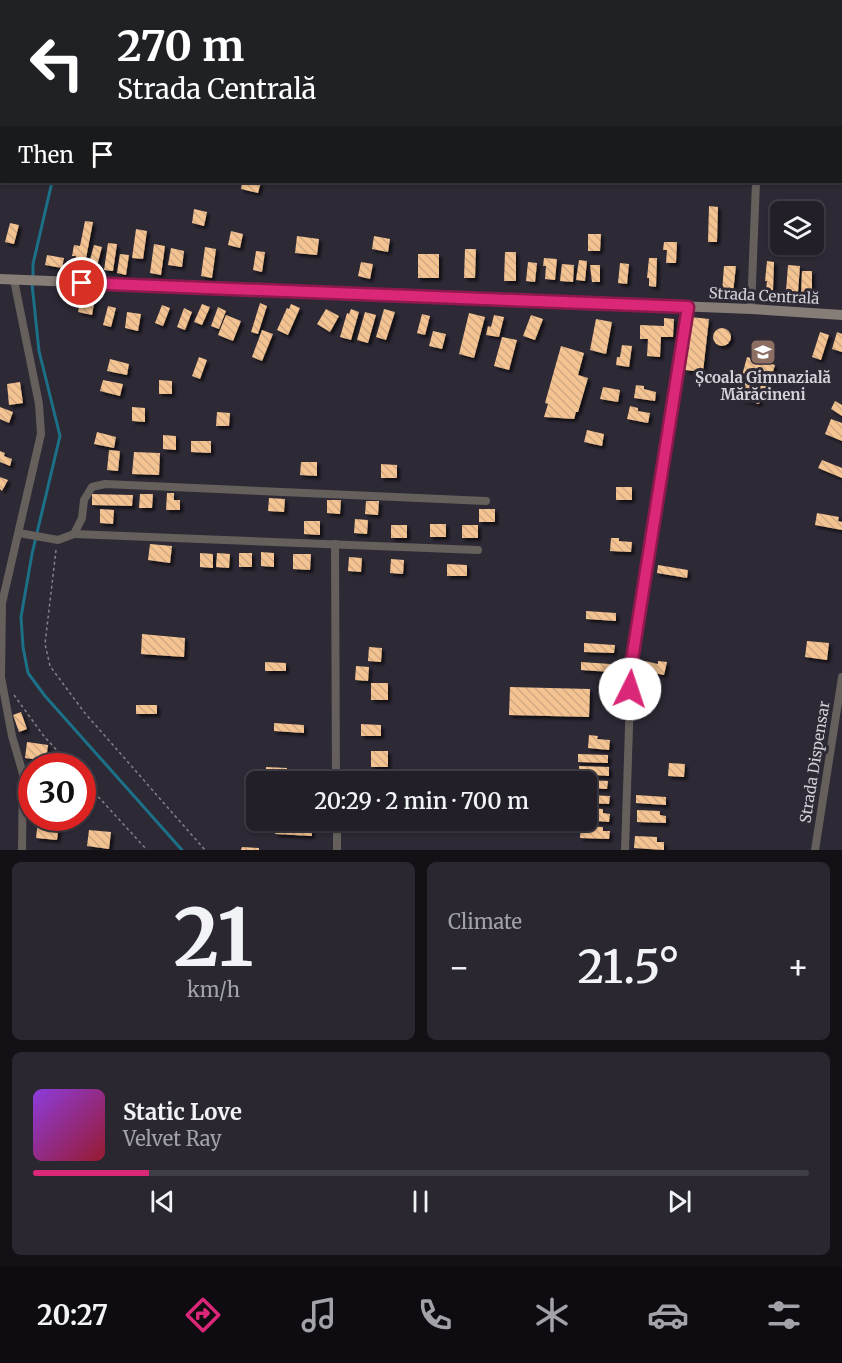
<!DOCTYPE html>
<html lang="en">
<head>
<meta charset="utf-8">
<style>
	:root { --surface:#221f28; --page:#2a2730; --text:#f1f3f6; --muted:#a2a2a8; --line:#3f3d45; --accent:#db2777 }
	body { margin:0; font-family:Merriweather,serif; background:var(--page); color:var(--text); height:100vh; display:flex; flex-direction:column; font-size:22px; white-space:nowrap }
	* { box-sizing:border-box; margin:0 }
	p { font-size:20px; color:var(--muted) }
	.icon { flex:none; width:33px; height:33px; fill:none; stroke:currentColor; stroke-width:2; stroke-linecap:round; stroke-linejoin:round }
	.map { position:relative; height:850px; overflow:hidden }
	.panel { display:flex; flex-direction:column; gap:12px; padding:12px; background:#131116; flex:1 }
	.panel>* { flex:none }
	.guide { position:absolute; left:0px; top:0px; width:843px; height:183px; box-shadow:0 2px 4px #0004,0 0 0 2px var(--line); background:#202124; color:#fff; overflow:hidden }
	.controls { position:absolute; left:770px; top:201px; display:grid; gap:12px }
	.controls a { display:grid; place-items:center; width:54px; height:54px; border-radius:9px; background:var(--surface); box-shadow:0 2px 4px #0004,0 0 0 2px var(--line); font-size:30px }
	.speed { position:absolute; left:18px; top:753px; display:flex; gap:12px; font-size:30px; font-weight:700; text-align:center }
	.speed>* { display:grid; place-content:center; width:78px; height:78px; border-radius:50%; background:var(--surface); box-shadow:0 2px 4px #0004,0 0 0 2px var(--line); line-height:1 }
	.speed .limit { border:9px solid #d22; background:#fff; color:#111 }
	.pin { position:absolute; display:grid; place-items:center; width:51px; height:51px; color:#fff; margin:-26px; border:3px solid #fff; border-radius:50%; box-shadow:0 2px 6px #0007 }
	.me { position:absolute; width:66px; margin:-33px; rotate:4deg; stroke-linejoin:round; filter:drop-shadow(0 0 4px #0008) }
	.turn { display:flex; align-items:center; gap:21px; height:126px; padding:0 18px; font-size:27px }
	.turn .icon { width:78px; height:78px; stroke-width:2.5 }
	.turn b { display:block; font-size:42px; line-height:51px }
	.then { display:flex; align-items:center; height:57px; padding:0 18px; background:#0003; gap:12px; font-size:22px }
	.big { font-size:45px; font-weight:600; line-height:1.1 }
	.panel .widget { flex:1; display:flex; flex-direction:column; justify-content:center; gap:9px; min-width:0; padding:0 21px; border-radius:9px; background:var(--page) }
	.panel .dial { align-items:center; gap:0 }
	.dial b { font-size:78px; line-height:1 }
	.song { display:flex; align-items:center; gap:18px }
	.cover { width:72px; height:72px; border-radius:9px; background:linear-gradient(135deg,hsl(270 70% 55%),hsl(350 70% 35%)) }
	.played { height:6px; border-radius:3px; background:linear-gradient(90deg,var(--accent) 15%,var(--line) 15%) }
	.keys { display:flex; justify-content:space-around; direction:ltr }
	.heat { display:flex; justify-content:space-between; align-items:center; font-size:33px; direction:ltr }
	.panel .tiles { flex:1; display:grid; gap:12px; grid-template-columns:1fr 1fr }
	.widget:last-child { grid-column:span 2 }
	.trip { position:absolute; left:246px; top:771px; width:351px; height:60px; border-radius:9px; background:var(--surface); box-shadow:0 2px 4px #0004,0 0 0 2px var(--line); font-weight:600; line-height:60px; text-align:center }
	.dock { display:flex; height:96px; justify-content:space-around; align-items:center; background:#0e0c10; color:var(--muted) }
	.dock .icon { width:42px; height:42px }
	.dock .selected { color:var(--accent) }
	.dock b { font-size:27px; color:var(--text) }
	.map>svg:first-child { display:block }
	.grass { fill:url(#grass-tufts) }
	.lines { fill:none; stroke-linecap:round; stroke-linejoin:round }
	.stream { stroke:#1c7087; stroke-width:3 }
	.building { fill:url(#building-back-hatch); filter:url(#shadow) }
	.path { stroke:#85828c; stroke-width:1.5; stroke-dasharray:3 3; stroke-linecap:butt }
	.street { stroke:#65605b; stroke-width:8 }
	.secondary { stroke:#857d76; stroke-width:10 }
	.route-casing { stroke:#8e194d; stroke-width:15 }
	.route { stroke:#db2777; stroke-width:10 }
	.labels { text-anchor:middle; stroke-width:6; stroke-linejoin:round; paint-order:stroke }
	.street-label { font-size:15px; fill:#d4d1d9; stroke:#2d2935 }
	.poi-label { font-size:15px; font-weight:bold; fill:#d4d1d9; stroke:#2d2935 }
</style>
</head>
<body>
<div class="map">
<svg width="842" height="850" viewBox="0 0 842 850">
	<defs>
		<pattern id="grass-tufts" width="24" height="20" patternUnits="userSpaceOnUse" patternTransform="scale(1.5)"><rect width="24" height="20" fill="#195034"/><path d="M3 7l-1-3M5 7V3M7 7l1-3M15 17l-1-3M17 17v-4M19 17l1-3" fill="none" stroke="#3a6851"/></pattern>
		<pattern id="building-back-hatch" width="6" height="6" patternUnits="userSpaceOnUse" patternTransform="scale(1.5)"><rect width="6" height="6" fill="#f4c392"/><path d="M-1 5l2 2M0 0l6 6M5-1l2 2" fill="none" stroke="#d0a982"/></pattern>
		<filter id="shadow"><feDropShadow dx="3" dy="3" stdDeviation="1.5" flood-color="#0009"/></filter>
	</defs>
	<rect width="100%" height="100%" fill="#2d2935"/>
	<polygon class="grass" points="0,0 659,0 2,2 1,72"/>
	<g class="lines">
		<g class="stream">
			<polyline points="92,2 92,0"/>
			<polyline points="33,278 33,264 52,182"/>
			<polyline points="32,284 39,351 60,436 32,554 21,617 23,647 28,673 45,696 182,850"/>
		</g>
	</g>
	<g class="building">
		<polygon points="242,182 261,182 258,193 241,189"/>
		<polygon points="709,206 718,207 717,242 708,242"/>
		<polygon points="194,209 207,212 204,226 192,223"/>
		<polygon points="85,221 93,222 84,269 77,268 77,265 75,263 76,256 72,256 74,245 80,246"/>
		<polygon points="10,223 19,225 14,244 5,242"/>
		<polygon points="136,229 147,231 143,259 132,258"/>
		<polygon points="231,231 243,234 240,248 228,245"/>
		<polygon points="588,234 601,234 600,251 588,251"/>
		<polygon points="297,236 319,239 317,255 295,253"/>
		<polygon points="374,236 390,239 388,252 372,249"/>
		<polygon points="664,242 677,242 676,263 666,263 667,250 663,250"/>
		<polygon points="108,243 117,244 113,271 104,270"/>
		<polygon points="154,244 165,246 161,275 150,273"/>
		<polygon points="94,245 102,247 97,266 89,264"/>
		<polygon points="205,247 216,249 212,278 201,276"/>
		<polygon points="171,248 184,251 182,267 168,265"/>
		<polygon points="465,249 476,249 475,278 464,278"/>
		<polygon points="256,251 265,252 262,272 253,270"/>
		<polygon points="505,252 516,252 516,281 504,281"/>
		<polygon points="120,254 129,255 126,275 117,273"/>
		<rect x="418" y="254" width="21" height="24"/>
		<polygon points="47,255 64,258 62,268 45,265"/>
		<polygon points="544,258 557,259 555,280 545,279 546,266 543,266"/>
		<polygon points="649,258 657,258 656,287 649,286 649,278 647,278"/>
		<polygon points="579,260 587,261 585,281 576,280"/>
		<polygon points="767,261 774,262 773,290 766,290 767,281 765,281"/>
		<polygon points="361,262 373,264 370,279 358,276"/>
		<polygon points="528,262 537,263 535,282 526,281"/>
		<polygon points="620,263 629,264 627,284 618,283"/>
		<polygon points="562,264 574,265 573,282 560,281"/>
		<polygon points="590,265 600,265 600,282 592,282"/>
		<polygon points="788,265 800,266 798,292 786,291"/>
		<polygon points="724,266 736,266 733,293 722,292"/>
		<polygon points="802,271 812,271 812,294 801,294"/>
		<polygon points="81,296 95,298 92,315 78,312"/>
		<polygon points="260,303 267,306 258,334 251,332"/>
		<polygon points="202,304 210,307 202,325 194,322"/>
		<polygon points="291,304 300,308 288,335 277,330 287,308 289,309"/>
		<polygon points="162,305 170,308 163,326 155,323"/>
		<polygon points="108,306 116,308 111,327 103,325"/>
		<polygon points="218,307 226,311 219,329 211,326"/>
		<polygon points="184,308 192,312 185,330 177,327"/>
		<polygon points="326,309 339,316 330,332 317,324"/>
		<polygon points="351,309 359,312 351,340 340,337 347,313 349,314"/>
		<polygon points="384,309 395,312 386,340 376,337"/>
		<polygon points="127,312 141,314 138,331 125,328"/>
		<polygon points="365,312 376,315 368,343 357,340"/>
		<polygon points="469,313 485,317 474,358 459,354"/>
		<polygon points="422,314 430,316 425,335 417,333"/>
		<polygon points="226,315 241,321 233,341 218,335"/>
		<polygon points="494,315 504,317 499,337 486,335 488,326 491,327"/>
		<polygon points="531,315 543,319 535,340 523,336"/>
		<polygon points="691,317 709,319 703,372 685,370"/>
		<polygon points="664,318 674,319 673,337 661,337 660,357 647,356 648,339 640,339 640,325 664,326"/>
		<polygon points="596,319 612,322 606,354 590,350"/>
		<circle cx="722" cy="337" r="9"/>
		<polygon points="262,330 273,334 262,361 252,357"/>
		<polygon points="433,331 446,334 442,349 429,346"/>
		<polygon points="820,332 829,335 821,360 812,357"/>
		<polygon points="837,332 842,334 842,352 832,349"/>
		<polygon points="502,337 517,340 509,370 494,366"/>
		<polygon points="622,345 632,346 629,367 616,365 617,357 620,357"/>
		<polygon points="561,346 584,353 578,375 588,378 578,412 576,412 574,419 544,417 548,404 545,403"/>
		<polygon points="199,357 207,360 200,379 192,376"/>
		<polygon points="747,357 775,365 767,392 762,391 759,404 736,398"/>
		<polygon points="110,359 129,364 127,375 107,371"/>
		<polygon points="103,380 123,384 120,396 100,391"/>
		<polygon points="159,380 172,381 172,394 159,394"/>
		<polygon points="20,382 23,403 9,405 7,384"/>
		<polygon points="636,385 644,386 644,389 656,392 655,401 634,398"/>
		<polygon points="603,387 620,390 618,402 600,399"/>
		<polygon points="835,401 842,405 842,416 831,409"/>
		<polygon points="630,406 638,408 638,411 650,413 648,423 627,419"/>
		<polygon points="0,407 13,412 9,423 0,419"/>
		<polygon points="132,407 145,408 145,422 132,421"/>
		<polygon points="217,412 230,413 229,426 216,426"/>
		<polygon points="831,419 842,423 842,441 825,434"/>
		<polygon points="587,430 604,434 602,446 584,442"/>
		<polygon points="97,432 116,437 114,448 94,444"/>
		<polygon points="163,435 176,436 176,450 163,449"/>
		<polygon points="191,441 211,441 211,453 191,452"/>
		<polygon points="109,450 120,451 118,471 107,470"/>
		<polygon points="0,451 5,453 4,456 12,459 10,466 0,462"/>
		<polygon points="134,452 160,453 159,475 132,474"/>
		<polygon points="822,460 842,468 842,478 818,468"/>
		<polygon points="301,462 317,462 317,476 300,475"/>
		<polygon points="381,464 397,465 397,478 381,478"/>
		<polygon points="0,477 8,480 2,491 0,489"/>
		<rect x="616" y="487" width="16" height="13"/>
		<polygon points="167,493 174,493 174,500 180,500 180,510 166,510"/>
		<polygon points="92,494 133,495 132,506 92,505"/>
		<polygon points="140,494 153,494 152,508 139,508"/>
		<polygon points="269,498 285,499 284,512 268,511"/>
		<polygon points="327,500 341,500 340,514 327,513"/>
		<polygon points="366,501 379,501 378,515 365,514"/>
		<polygon points="100,509 114,510 113,524 100,523"/>
		<rect x="479" y="509" width="16" height="13"/>
		<polygon points="817,513 839,517 838,521 842,522 842,530 815,525"/>
		<polygon points="355,519 368,520 367,534 354,533"/>
		<polygon points="304,521 320,521 320,535 304,534"/>
		<rect x="430" y="524" width="16" height="13"/>
		<rect x="391" y="525" width="16" height="13"/>
		<rect x="462" y="525" width="16" height="13"/>
		<polygon points="611,538 619,538 619,541 632,542 631,552 610,551"/>
		<polygon points="150,544 172,546 170,563 148,560"/>
		<polygon points="261,552 274,553 274,567 261,566"/>
		<polygon points="200,553 213,554 213,568 200,567"/>
		<polygon points="217,553 230,554 229,568 216,567"/>
		<rect x="239" y="553" width="13" height="14"/>
		<polygon points="293,554 311,554 310,570 293,569"/>
		<polygon points="349,557 362,558 361,572 348,571"/>
		<polygon points="391,559 404,560 403,574 390,573"/>
		<polygon points="447,564 467,565 467,576 447,576"/>
		<polygon points="658,565 688,570 687,578 657,573"/>
		<polygon points="586,611 616,613 616,621 586,619"/>
		<polygon points="142,634 185,638 184,657 141,654"/>
		<polygon points="807,641 829,643 827,660 805,657"/>
		<polygon points="584,643 615,645 614,653 584,652"/>
		<polygon points="369,647 382,648 381,662 368,661"/>
		<polygon points="645,661 658,664 658,661 667,662 664,675 643,671"/>
		<polygon points="265,662 286,663 286,671 265,671"/>
		<polygon points="581,662 611,664 611,672 581,670"/>
		<polygon points="356,666 369,667 368,681 355,680"/>
		<rect x="371" y="683" width="17" height="17"/>
		<polygon points="510,687 590,689 589,717 509,715"/>
		<rect x="136" y="705" width="21" height="9"/>
		<polygon points="21,712 27,729 19,732 13,715"/>
		<polygon points="274,723 304,725 304,733 274,731"/>
		<polygon points="361,724 381,725 381,736 361,736"/>
		<polygon points="589,735 598,736 597,739 610,740 609,750 588,748"/>
		<polygon points="27,742 48,745 46,761 25,758"/>
		<rect x="371" y="751" width="17" height="16"/>
		<polygon points="578,754 608,755 608,763 578,762"/>
		<polygon points="669,763 685,764 684,777 668,776"/>
		<polygon points="579,766 609,767 609,776 579,774"/>
		<polygon points="266,767 287,768 287,777 266,776"/>
		<polygon points="350,775 371,776 371,782 349,782"/>
		<polygon points="586,780 608,781 607,789 586,788"/>
		<polygon points="586,795 610,796 609,804 586,803"/>
		<polygon points="636,795 666,797 666,805 636,803"/>
		<polygon points="586,808 603,809 603,813 610,814 609,822 586,820"/>
		<polygon points="637,810 660,811 660,815 666,816 666,823 637,822"/>
		<polygon points="38,821 59,824 57,840 36,838"/>
		<polygon points="276,821 312,823 312,836 275,834"/>
		<polygon points="581,826 603,827 603,831 610,831 609,839 580,838"/>
		<polygon points="89,830 111,832 109,849 87,846"/>
		<polygon points="635,836 657,837 657,842 664,842 664,850 634,848"/>
		<polygon points="242,847 259,848 259,850 241,850"/>
	</g>
	<g class="lines">
		<g class="path">
			<polyline points="56,550 45,644 50,666 84,712 205,850"/>
			<polyline points="14,695 43,735 71,766"/>
			<polyline points="82,779 147,850"/>
		</g>
		<g class="street">
			<polyline points="740,0 740,2"/>
			<polyline points="842,140 842,141"/>
			<polyline points="14,280 39,404 41,434 2,603 1,677 12,736 23,774 22,850"/>
			<polyline points="751,309 756,182"/>
			<polyline points="19,533 58,540 74,534 82,518 84,500 92,487 105,484 486,501"/>
			<polyline points="74,534 478,550"/>
			<polyline points="335,544 336,782"/>
			<polyline points="337,820 337,850"/>
			<polyline points="625,850 631,666 688,307"/>
			<polyline points="815,850 842,677"/>
		</g>
		<polyline class="secondary" points="0,279 751,309 842,315"/>
	</g>
	<g class="lines">
		<g class="route-casing">
			<polyline id="route" points="82,283 688,307 631,666 630,689"/>
		</g>
		<use href="#route" class="route"/>
	</g>
	<defs>
		<g id="school-square" transform="scale(1.35)"><rect x="-9" y="-9" width="18" height="18" rx="4" fill="#8d6e63" stroke="#2d2935"/><path d="M0-5L7-2L0 1L-7-2ZM-4 1L0 2.5L4 1V4Q0 6-4 4Z" fill="#fff"/></g>
	</defs>
	<g fill-rule="evenodd">
		<use href="#school-square" x="763" y="352"/>
	</g>
	<g class="labels">
		<g class="street-label">
			<text transform="translate(764 296) rotate(3)" y="5">Strada Centrală</text>
			<text transform="translate(815 762) rotate(-81)" y="5">Strada Dispensar</text>
		</g>
		<g class="poi-label">
			<text x="763" y="383">Școala Gimnazială<tspan x="763" dy="17">Mărăcineni</tspan></text>
		</g>
	</g>
</svg>
<div class="controls">
<a><svg class="icon" aria-label="layers" viewBox="0 0 24 24"><path d="M12 4l9 5-9 5-9-5zM3 14l9 5 9-5"/></svg></a>
</div>
<div class="speed"><div class="limit">30</div></div>
<div class="pin" style="left:82px;top:283px;background:#d93025"><svg class="icon" aria-label="arrive" viewBox="0 0 24 24"><path d="M6 21V4h12l-3 4 3 4H6"/></svg></div>
<svg class="me" style="left:630px;top:689px" viewBox="-20 -20 40 40"><circle r="19" fill="#fff"/><path d="M0-13L10 11 0 6-10 11z" fill="#db2777"/></svg>
<div class="trip">20:29 · 2 min · 700 m</div>
<div class="guide">
<div class="turn"><svg class="icon" aria-label="left" viewBox="0 0 24 24"><path d="M17 20v-9H6M10 6l-5 5 5 5"/></svg><div><b>270 m</b>Strada Centrală</div></div>
<div class="then">Then<svg class="icon" aria-label="arrive" viewBox="0 0 24 24"><path d="M6 21V4h12l-3 4 3 4H6"/></svg></div>
</div>
</div>
<section class="panel">
<div class="tiles">
<div class="widget dial"><b>21</b><p>km/h</p></div>
<div class="widget"><p>Climate</p>
<div class="heat"><a>−</a><b class="big">21.5°</b><a>+</a></div>
</div>
<div class="widget">
<div class="song"><i class="cover"></i><div><b>Static Love</b><p>Velvet Ray</p></div></div>
<div class="played"></div>
<div class="keys"><svg class="icon" aria-label="previous" viewBox="0 0 24 24"><path d="M18 5L8 12l10 7zM5 5v14"/></svg><svg class="icon" aria-label="pause" viewBox="0 0 24 24"><path d="M8 5v14M16 5v14"/></svg><svg class="icon" aria-label="next" viewBox="0 0 24 24"><path d="M6 5l10 7-10 7zM19 5v14"/></svg></div>
</div>
</div>
</section>
<nav class="dock">
<b>20:27</b>
<svg class="icon selected" aria-label="directions" viewBox="0 0 24 24"><path d="M12 3l9 9-9 9-9-9zM9 14v-3h6M13 9l2 2-2 2"/></svg>
<svg class="icon" aria-label="music" viewBox="0 0 24 24"><path d="M9 18V5l10-2v13"/><circle cx="6" cy="18" r="3"/><circle cx="16" cy="16" r="3"/></svg>
<svg class="icon" aria-label="phone" viewBox="0 0 24 24"><path d="M5 4h4l2 5-3 2q2 4 5 5l2-3 5 2v4C11 20 4 13 5 4z"/></svg>
<svg class="icon" aria-label="climate" viewBox="0 0 24 24"><path d="M12 3v18M4 7l16 10M4 17L20 7"/></svg>
<svg class="icon" aria-label="car" viewBox="0 0 24 24"><path d="M5 17H2v-5l4-1 3-4h7l3 4 3 1v5h-3M9 17h6M6 11h13"/><circle cx="7" cy="17" r="2"/><circle cx="17" cy="17" r="2"/></svg>
<svg class="icon" aria-label="filters" viewBox="0 0 24 24"><path d="M4 7h16M4 17h16"/><circle cx="9" cy="7" r="2"/><circle cx="15" cy="17" r="2"/></svg>
</nav>
</body>
</html>
